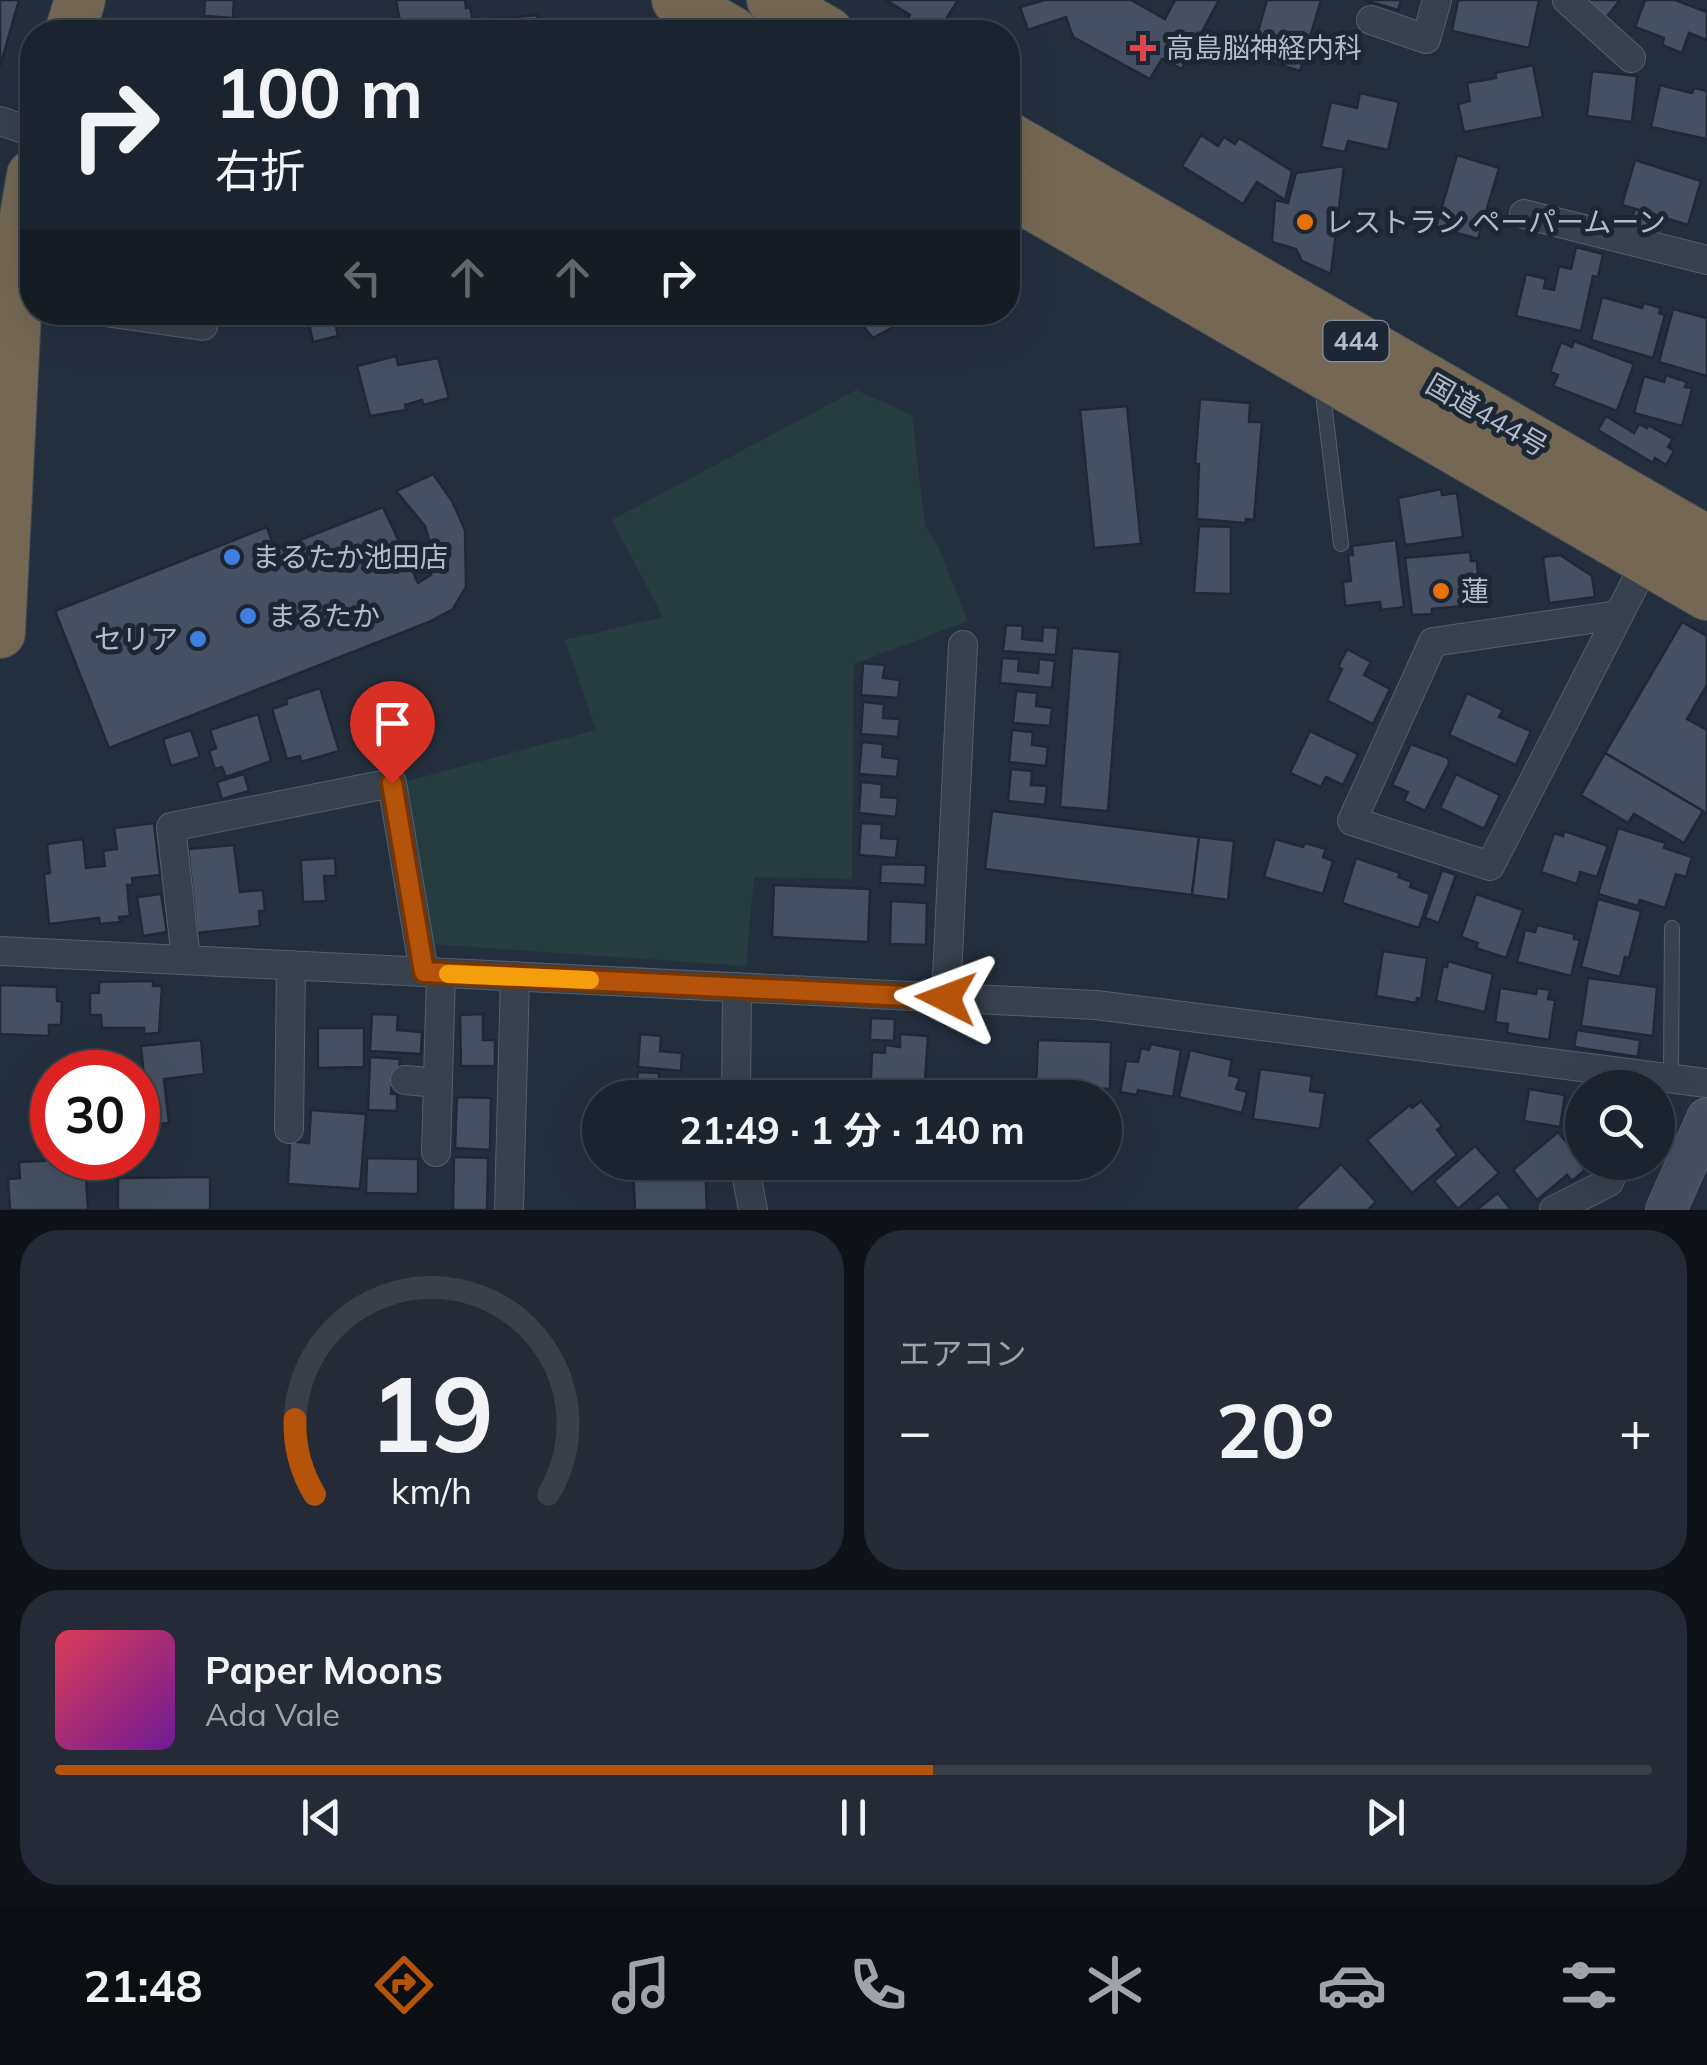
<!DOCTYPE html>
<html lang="ja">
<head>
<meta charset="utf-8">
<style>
	:root { --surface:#1b232e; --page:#242b36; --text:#f1f3f6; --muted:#a0a4aa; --line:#39404a; --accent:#b45309 }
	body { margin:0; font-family:Mulish,"Noto Sans JP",sans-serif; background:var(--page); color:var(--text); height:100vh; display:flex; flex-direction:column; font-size:38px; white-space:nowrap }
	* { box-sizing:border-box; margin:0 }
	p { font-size:32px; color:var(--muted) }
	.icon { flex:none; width:55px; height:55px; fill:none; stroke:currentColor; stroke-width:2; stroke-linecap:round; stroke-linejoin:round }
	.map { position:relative; height:1210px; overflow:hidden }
	.sheet { display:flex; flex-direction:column; gap:20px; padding:20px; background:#0f1319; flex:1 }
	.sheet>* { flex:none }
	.guide { position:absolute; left:20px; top:20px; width:1000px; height:305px; border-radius:40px; box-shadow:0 10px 40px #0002,0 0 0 2px var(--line); background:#1b232e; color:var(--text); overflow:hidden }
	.fabs { position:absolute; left:1565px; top:1070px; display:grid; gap:20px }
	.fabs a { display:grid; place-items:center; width:110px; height:110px; border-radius:50%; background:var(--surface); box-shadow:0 10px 40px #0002,0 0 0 2px var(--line); font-size:50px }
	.speed { position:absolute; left:30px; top:1050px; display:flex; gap:20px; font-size:50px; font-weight:700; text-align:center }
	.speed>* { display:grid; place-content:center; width:130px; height:130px; border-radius:50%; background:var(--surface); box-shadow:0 10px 40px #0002,0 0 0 2px var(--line); line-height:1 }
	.speed .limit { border:15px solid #d22; background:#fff; color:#111 }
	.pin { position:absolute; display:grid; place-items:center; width:85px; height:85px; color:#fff; margin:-102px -42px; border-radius:50% 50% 50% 0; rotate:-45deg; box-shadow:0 0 10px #0007 }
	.pin .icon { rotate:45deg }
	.me { position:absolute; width:110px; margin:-55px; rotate:273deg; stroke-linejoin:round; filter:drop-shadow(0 0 8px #0008) }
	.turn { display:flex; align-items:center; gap:35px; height:210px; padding:0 30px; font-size:45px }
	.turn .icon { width:130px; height:130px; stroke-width:2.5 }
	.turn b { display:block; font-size:70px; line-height:85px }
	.lanes { display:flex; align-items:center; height:95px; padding:0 30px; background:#0003; justify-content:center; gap:50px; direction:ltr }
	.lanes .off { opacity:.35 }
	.big { font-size:75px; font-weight:700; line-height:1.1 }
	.sheet .card { flex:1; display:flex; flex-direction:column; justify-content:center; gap:15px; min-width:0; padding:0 35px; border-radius:40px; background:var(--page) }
	.sheet .dial { align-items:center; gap:0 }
	.dial svg { height:260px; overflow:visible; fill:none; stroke:var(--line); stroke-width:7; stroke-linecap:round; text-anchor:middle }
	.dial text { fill:var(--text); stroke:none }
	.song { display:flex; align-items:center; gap:30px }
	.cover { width:120px; height:120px; border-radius:15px; background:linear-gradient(135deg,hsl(350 70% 55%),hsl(280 70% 35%)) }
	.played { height:10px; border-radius:5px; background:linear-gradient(90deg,var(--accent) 55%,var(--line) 55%) }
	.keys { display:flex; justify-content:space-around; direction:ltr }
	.heat { display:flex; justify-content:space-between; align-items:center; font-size:55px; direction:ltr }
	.sheet .tiles { flex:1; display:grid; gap:20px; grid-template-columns:1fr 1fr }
	.card:last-child { grid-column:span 2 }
	.trip { position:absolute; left:582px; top:1080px; width:540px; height:100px; border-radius:50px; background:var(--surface); box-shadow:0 10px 40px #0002,0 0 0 2px var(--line); font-weight:700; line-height:100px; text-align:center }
	.menu { display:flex; height:160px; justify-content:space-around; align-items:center; background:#0b0e12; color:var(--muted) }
	.menu .icon { width:70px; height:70px }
	.menu .current { color:var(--accent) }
	.menu b { font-size:45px; color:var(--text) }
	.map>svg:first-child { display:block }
	.green { fill:#263c3f }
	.building { fill:#455162; stroke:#1f2835; stroke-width:2.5 }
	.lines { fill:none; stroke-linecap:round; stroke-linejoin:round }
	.lane-casing { stroke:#565f6c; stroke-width:16 }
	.street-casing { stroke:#565f6c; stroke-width:30 }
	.secondary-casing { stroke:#565f6c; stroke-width:42 }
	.highway-casing { stroke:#434c59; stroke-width:52 }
	.lane { stroke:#38414e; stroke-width:14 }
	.street { stroke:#38414e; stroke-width:28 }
	.secondary { stroke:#465061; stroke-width:40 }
	.highway { stroke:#746855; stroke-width:50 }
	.route-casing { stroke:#753606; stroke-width:25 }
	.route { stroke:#b45309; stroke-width:18 }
	.slow { stroke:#f59e0b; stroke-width:18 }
	.health-dot { fill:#e0444e; stroke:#1d2633; stroke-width:4 }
	.food-dot { fill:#e8710a; stroke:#1d2633; stroke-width:4 }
	.shop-dot { fill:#3f7fe0; stroke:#1d2633; stroke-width:4 }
	.labels { text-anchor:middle; stroke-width:10; stroke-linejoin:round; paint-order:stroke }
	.shield { fill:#1d2633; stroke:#878f9c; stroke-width:2.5 }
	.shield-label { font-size:25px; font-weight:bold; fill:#b4bcc9 }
	.poi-label { font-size:28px; fill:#b4bcc9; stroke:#1d2633; text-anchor:start }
	.street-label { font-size:28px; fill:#b4bcc9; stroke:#1d2633 }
</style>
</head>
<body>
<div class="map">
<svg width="1707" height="1210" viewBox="0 0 1707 1210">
	<rect width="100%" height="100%" fill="#242f3e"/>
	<polygon class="green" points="856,390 912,415 925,526 939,548 968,621 854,664 852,879 754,877 746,966 430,944 404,782 596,730 565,640 663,617 612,520"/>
	<g class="building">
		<polygon points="0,0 19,0 0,67"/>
		<polygon points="205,0 234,0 233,18 204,16"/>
		<polygon points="396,0 465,0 466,8 470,7 475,32 402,32"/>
		<polygon points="886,0 958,0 938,32 926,26 920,32 905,24 910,15"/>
		<polygon points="1045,0 1131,0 1165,19 1175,0 1219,0 1182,69 1162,59 1150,79 1073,37 1066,17 1028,30 1020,7"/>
		<polygon points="1267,0 1321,0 1300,71 1251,56"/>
		<polygon points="1364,0 1401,0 1398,10"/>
		<polygon points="1458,0 1539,0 1529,48 1452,31"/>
		<polygon points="1583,0 1620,0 1605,19"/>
		<polygon points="1645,0 1675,0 1707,12 1707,40 1689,33 1682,53 1662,45 1664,38 1635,27"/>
		<polygon points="537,15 537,32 486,32 485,20"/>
		<polygon points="1533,65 1543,117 1464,132 1458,104 1470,101 1467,83 1496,78 1495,73"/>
		<polygon points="1592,71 1637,76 1632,122 1587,116"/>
		<polygon points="1660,85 1692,93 1694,88 1707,91 1707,139 1651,127"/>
		<polygon points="1360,93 1399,102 1388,150 1348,141 1345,152 1321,147 1331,102 1357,108"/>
		<polygon points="1201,135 1218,146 1224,137 1235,144 1239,138 1292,171 1285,200 1257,182 1243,204 1182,166"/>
		<polygon points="1457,155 1499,168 1478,239 1436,227"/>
		<polygon points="1635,160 1701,181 1688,225 1622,205"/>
		<polygon points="1344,166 1331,274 1302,261 1296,249 1272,242 1275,200 1288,203 1296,173"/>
		<polygon points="1635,209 1660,216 1654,240 1628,233"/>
		<polygon points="1576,247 1603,254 1598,277 1593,276 1581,331 1516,316 1526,274 1546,279 1544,288 1554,290 1559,266 1571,269"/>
		<polygon points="1602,297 1642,308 1644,303 1661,308 1659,313 1665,315 1653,358 1591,340"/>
		<polygon points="1673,309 1707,318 1707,376 1659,362"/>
		<polygon points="215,312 277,312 275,327 233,323 234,318"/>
		<polygon points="298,312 351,312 351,314 334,317 338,336 313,342 309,324 301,325"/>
		<polygon points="852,312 921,312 873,338"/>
		<polygon points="1574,341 1634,364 1617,411 1553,386 1558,375 1550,372 1561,342 1572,347"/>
		<polygon points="396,356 398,365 438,358 449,398 423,405 422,400 405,405 406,410 370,416 357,366"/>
		<polygon points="1666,375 1687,382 1685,387 1692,388 1682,426 1634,413 1644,376 1664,382"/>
		<polygon points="1200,399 1250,403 1249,422 1262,422 1254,520 1246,519 1246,523 1197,519 1199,464 1195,464"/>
		<polygon points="1127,406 1141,544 1094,548 1080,410"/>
		<polygon points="1606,416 1634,433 1639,424 1647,428 1648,425 1673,439 1668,447 1674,451 1666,465 1655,458 1653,463 1598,430"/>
		<polygon points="433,474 452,501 465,530 466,587 453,609 429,622 109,748 55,611 267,527 275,550 383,507 418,583 431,575 433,553 425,526 396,491"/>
		<polygon points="1441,489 1442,495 1457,493 1463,537 1405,545 1398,498"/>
		<polygon points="1199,526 1231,527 1231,594 1194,593"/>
		<polygon points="1396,540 1404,607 1381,610 1380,602 1345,606 1343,582 1351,581 1348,555 1353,555 1352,546"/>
		<polygon points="1470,552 1471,561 1477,561 1478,576 1472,577 1475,605 1432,609 1432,614 1412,615 1405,558"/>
		<polygon points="1560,555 1592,576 1595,597 1549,603 1543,557"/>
		<polygon points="1682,622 1707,636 1707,685 1687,719 1707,730 1707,814 1605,753"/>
		<polygon points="1006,625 1023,626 1022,639 1042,641 1043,627 1058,628 1056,655 1003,651"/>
		<polygon points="1072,648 1120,652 1108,811 1060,807"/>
		<polygon points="1347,649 1371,662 1364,675 1390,689 1373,724 1327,700 1342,669 1338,667"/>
		<polygon points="1002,658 1019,659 1018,671 1038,673 1039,659 1055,661 1052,688 1000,683"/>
		<polygon points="863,663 885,665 883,678 900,680 898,698 861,695"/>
		<polygon points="320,688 339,751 301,762 300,756 287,759 272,709 287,704 286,699"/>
		<polygon points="1016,691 1037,693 1036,706 1052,708 1050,726 1013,723"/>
		<polygon points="1467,693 1503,710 1499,717 1531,731 1516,765 1449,735"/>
		<polygon points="863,702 884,704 883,718 900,719 898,737 861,734"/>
		<polygon points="258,714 271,761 226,777 222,767 215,769 209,751 216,748 210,730"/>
		<polygon points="191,730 200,757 171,766 163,739"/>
		<polygon points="1012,730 1033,732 1032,745 1048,747 1046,766 1009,762"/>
		<polygon points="1310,731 1358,754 1343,785 1326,777 1321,787 1290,773"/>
		<polygon points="862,742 883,744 882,757 899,759 897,777 859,774"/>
		<polygon points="1411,744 1448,758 1449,763 1425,811 1404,801 1408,792 1392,785"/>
		<polygon points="1605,753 1703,811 1684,843 1634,814 1628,823 1581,795"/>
		<polygon points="1011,769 1032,771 1031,785 1047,786 1045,805 1008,801"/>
		<polygon points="244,774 249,791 222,799 217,782"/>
		<polygon points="1456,774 1500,795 1484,829 1440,808"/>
		<polygon points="861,782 882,784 881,797 898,798 896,817 859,813"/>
		<polygon points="992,811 1199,837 1192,895 985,869"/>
		<polygon points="154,823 160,875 132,878 133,885 127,885 130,916 119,917 121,922 100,924 99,918 49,924 44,874 50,873 47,844 83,839 86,868 105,866 103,851 117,849 114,828"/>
		<polygon points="861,823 882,824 881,838 898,839 896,858 859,855"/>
		<polygon points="1618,828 1666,843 1664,848 1692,857 1686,877 1676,874 1665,908 1640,900 1638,906 1598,894"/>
		<polygon points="1564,831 1608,846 1597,877 1580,872 1577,884 1541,872 1554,833 1563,836"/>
		<polygon points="1199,837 1234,841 1228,900 1192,895"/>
		<polygon points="1275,839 1303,847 1305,843 1326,849 1323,857 1333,861 1323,894 1264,877"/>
		<polygon points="234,845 240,892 263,890 265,911 259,911 260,926 197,933 188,849"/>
		<polygon points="335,858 336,876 324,876 326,901 303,902 301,860"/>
		<polygon points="1356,858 1400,873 1398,877 1412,882 1410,887 1430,894 1419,928 1342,903"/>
		<polygon points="881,864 926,865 925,885 880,883"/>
		<polygon points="1442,870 1456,875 1439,923 1425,918"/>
		<polygon points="774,885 870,889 868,942 772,937"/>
		<polygon points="161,894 167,932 143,936 137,897"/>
		<polygon points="1476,894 1523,910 1506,958 1476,948 1478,943 1461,937"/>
		<polygon points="1598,899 1641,911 1629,958 1625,957 1620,977 1581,967"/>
		<polygon points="891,901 927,903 926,945 890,944"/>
		<polygon points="1537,925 1574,934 1574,939 1580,940 1571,976 1517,962 1525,930 1535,932"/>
		<polygon points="1383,951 1427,958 1421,999 1417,998 1416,1003 1376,996"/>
		<polygon points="1448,961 1493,974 1485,1012 1436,1001 1443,966 1447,967"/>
		<polygon points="1588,978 1657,987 1653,1036 1581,1026"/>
		<polygon points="153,981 153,986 162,986 159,1033 144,1034 144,1028 102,1028 101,1015 90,1015 90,993 99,993 99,982"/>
		<polygon points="0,985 57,987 57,1001 62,1002 61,1025 49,1025 49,1036 0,1034"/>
		<polygon points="1500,988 1536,994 1537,988 1550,990 1548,999 1555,1000 1549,1040 1507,1033 1508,1024 1495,1022"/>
		<polygon points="372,1014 398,1015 397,1030 422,1032 421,1054 370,1051"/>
		<polygon points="483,1014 483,1040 495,1040 495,1066 461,1066 460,1015"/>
		<polygon points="871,1018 895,1019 894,1041 870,1040"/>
		<polygon points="318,1028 364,1028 364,1067 318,1068"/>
		<polygon points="1577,1030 1640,1040 1638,1057 1574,1047"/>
		<polygon points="640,1034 661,1036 660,1051 682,1053 681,1071 638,1067"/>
		<polygon points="900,1034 928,1036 924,1098 870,1098 872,1052 885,1053 885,1045 900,1047"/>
		<polygon points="201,1040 204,1074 164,1079 169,1123 144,1125 139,1077 144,1077 141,1046"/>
		<polygon points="1038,1040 1111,1042 1110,1089 1036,1086"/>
		<polygon points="1151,1044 1181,1050 1173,1097 1138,1090 1137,1095 1120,1092 1126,1061 1138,1062 1141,1048 1149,1050"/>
		<polygon points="1190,1050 1232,1060 1229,1075 1240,1078 1236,1089 1247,1092 1242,1113 1179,1097"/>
		<polygon points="370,1057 400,1059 399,1077 392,1076 391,1094 397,1094 397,1111 368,1110"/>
		<polygon points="1260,1069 1312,1076 1310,1091 1325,1093 1320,1129 1253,1119"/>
		<polygon points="638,1072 659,1073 658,1088 681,1090 680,1098 636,1098"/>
		<polygon points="1529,1089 1565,1095 1560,1127 1524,1121"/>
		<polygon points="457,1097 491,1098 490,1150 455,1148"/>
		<polygon points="1421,1101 1442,1126 1437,1130 1457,1155 1412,1193 1367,1140 1410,1105 1412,1108"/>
		<polygon points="311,1110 366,1114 360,1189 288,1184 290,1141 309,1143"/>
		<polygon points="1558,1132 1582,1160 1579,1162 1585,1170 1572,1181 1567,1175 1537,1200 1513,1170"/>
		<polygon points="1475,1146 1499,1173 1458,1209 1434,1181"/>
		<polygon points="454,1157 488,1158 487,1210 453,1210"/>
		<polygon points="367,1158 418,1159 418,1194 366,1193"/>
		<polygon points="85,1159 88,1210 10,1210 8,1179 20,1178 19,1162"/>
		<polygon points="705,1163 707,1210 635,1210 633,1167"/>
		<polygon points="1341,1164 1376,1202 1368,1210 1294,1210"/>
		<polygon points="210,1177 210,1210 118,1210 118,1178"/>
		<polygon points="1498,1193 1511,1210 1476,1210"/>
	</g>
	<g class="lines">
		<g class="lane-casing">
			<g id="lane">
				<polyline points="1322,386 1341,544"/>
				<polyline points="1671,1077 1672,928"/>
			</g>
		</g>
		<g class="street-casing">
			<g id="street">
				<polyline points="1567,0 1631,58"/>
				<polyline points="1371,20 1426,39 1437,0"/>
				<polyline points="0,121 32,132"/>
				<polyline points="1524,214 1707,260"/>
				<polyline points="105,312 203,326"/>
				<polyline points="1618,615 1433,642 1352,821 1490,866 1647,560"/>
				<polyline points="0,951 1096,1005 1707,1083"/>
				<polyline points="186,959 171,827 392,783 424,972"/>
				<polyline points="946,998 963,645"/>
				<polyline points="405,1080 438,1083"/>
				<polyline points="736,1098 737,987"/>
				<polyline points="289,1129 291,965"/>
				<polyline points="436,1152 441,973"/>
				<polyline points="744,1162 753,1210"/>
				<polyline points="509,1210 515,976"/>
				<polyline points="1554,1210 1609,1182 1617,1162"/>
			</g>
		</g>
		<g class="secondary-casing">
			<polyline id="secondary" points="1666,1210 1707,1118"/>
		</g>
		<g class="highway-casing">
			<g id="highway">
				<polyline points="677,0 733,32"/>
				<polyline points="772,0 828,32"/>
				<polyline points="70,32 80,0"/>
				<polyline points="1008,137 1707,541"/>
				<polyline points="1008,191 1707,595"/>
				<polyline points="0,633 19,252 32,175"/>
			</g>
		</g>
		<use href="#lane" class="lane"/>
		<use href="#street" class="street"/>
		<use href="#secondary" class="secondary"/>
		<use href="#highway" class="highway"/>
	</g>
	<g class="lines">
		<g class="route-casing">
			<polyline id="route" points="392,783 424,972 946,998"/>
		</g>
		<use href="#route" class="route"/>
		<polyline class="slow" points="448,974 590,980"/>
	</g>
	<path class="health-dot" d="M1138 33h10v10h10v10h-10v10h-10v-10h-10v-10h10z"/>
	<g class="food-dot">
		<circle cx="1305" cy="222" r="10"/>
		<circle cx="1441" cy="591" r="10"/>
	</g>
	<g class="shop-dot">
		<circle cx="232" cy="557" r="10"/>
		<circle cx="248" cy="616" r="10"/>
		<circle cx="198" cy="639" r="10"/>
	</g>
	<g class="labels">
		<rect class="shield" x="1323.5" y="321" width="65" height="40" rx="8"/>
		<g class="shield-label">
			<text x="1356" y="350">444</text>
		</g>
		<g class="poi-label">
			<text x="1166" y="58">高島脳神経内科</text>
			<text x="1325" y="232">レストラン ペーパームーン</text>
			<text x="252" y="567">まるたか池田店</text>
			<text x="1461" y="601">蓮</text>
			<text x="268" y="626">まるたか</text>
			<text x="178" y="649" text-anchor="end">セリア</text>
		</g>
		<g class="street-label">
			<text transform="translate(1487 415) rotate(30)" y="10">国道444号</text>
		</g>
	</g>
</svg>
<div class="fabs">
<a><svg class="icon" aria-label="search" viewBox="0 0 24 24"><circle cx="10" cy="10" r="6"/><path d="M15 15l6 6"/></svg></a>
</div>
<div class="speed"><div class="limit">30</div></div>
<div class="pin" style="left:392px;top:783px;background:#d93025"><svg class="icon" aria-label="arrive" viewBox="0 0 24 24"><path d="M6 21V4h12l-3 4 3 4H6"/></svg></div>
<svg class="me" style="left:946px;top:998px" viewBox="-20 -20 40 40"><path d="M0-17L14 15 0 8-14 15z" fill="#b45309" stroke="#fff" stroke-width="4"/></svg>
<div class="trip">21:49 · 1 分 · 140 m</div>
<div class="guide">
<div class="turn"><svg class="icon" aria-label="right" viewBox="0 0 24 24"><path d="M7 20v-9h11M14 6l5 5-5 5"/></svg><div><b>100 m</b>右折</div></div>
<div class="lanes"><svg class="icon off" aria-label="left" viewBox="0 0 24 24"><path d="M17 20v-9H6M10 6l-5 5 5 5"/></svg><svg class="icon off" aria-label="ahead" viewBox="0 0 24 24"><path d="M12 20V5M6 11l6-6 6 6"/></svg><svg class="icon off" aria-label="ahead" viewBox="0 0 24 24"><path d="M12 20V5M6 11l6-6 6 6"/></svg><svg class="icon" aria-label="right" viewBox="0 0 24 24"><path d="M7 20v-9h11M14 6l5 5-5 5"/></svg></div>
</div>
</div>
<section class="sheet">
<div class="tiles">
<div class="card dial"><svg viewBox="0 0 100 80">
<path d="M14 69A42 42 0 1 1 86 69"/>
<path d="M14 69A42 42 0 0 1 8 46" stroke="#b45309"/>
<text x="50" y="56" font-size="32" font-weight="700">19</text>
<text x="50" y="72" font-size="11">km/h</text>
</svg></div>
<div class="card"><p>エアコン</p>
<div class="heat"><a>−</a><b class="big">20°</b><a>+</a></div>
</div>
<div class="card">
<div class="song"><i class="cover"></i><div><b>Paper Moons</b><p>Ada Vale</p></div></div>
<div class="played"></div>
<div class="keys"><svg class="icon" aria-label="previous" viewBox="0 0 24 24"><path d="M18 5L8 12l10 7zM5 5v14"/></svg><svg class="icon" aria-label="pause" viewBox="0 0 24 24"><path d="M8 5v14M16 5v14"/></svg><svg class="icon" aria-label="next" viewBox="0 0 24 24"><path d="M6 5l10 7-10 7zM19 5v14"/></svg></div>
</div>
</div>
</section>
<nav class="menu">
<b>21:48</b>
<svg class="icon current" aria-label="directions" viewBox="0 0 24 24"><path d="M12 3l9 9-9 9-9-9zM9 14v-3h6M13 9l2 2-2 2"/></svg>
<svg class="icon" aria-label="music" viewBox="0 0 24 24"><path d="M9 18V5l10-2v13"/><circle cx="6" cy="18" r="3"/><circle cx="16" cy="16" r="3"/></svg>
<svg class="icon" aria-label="phone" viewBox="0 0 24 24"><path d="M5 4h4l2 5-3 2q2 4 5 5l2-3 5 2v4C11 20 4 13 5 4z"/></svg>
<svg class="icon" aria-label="climate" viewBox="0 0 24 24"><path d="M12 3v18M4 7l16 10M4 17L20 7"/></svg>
<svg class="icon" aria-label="car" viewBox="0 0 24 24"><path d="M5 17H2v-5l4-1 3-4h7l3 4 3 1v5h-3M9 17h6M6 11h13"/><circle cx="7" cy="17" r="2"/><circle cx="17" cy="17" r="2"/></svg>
<svg class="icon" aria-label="filters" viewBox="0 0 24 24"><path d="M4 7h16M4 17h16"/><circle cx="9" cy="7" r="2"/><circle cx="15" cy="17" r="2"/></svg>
</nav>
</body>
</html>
